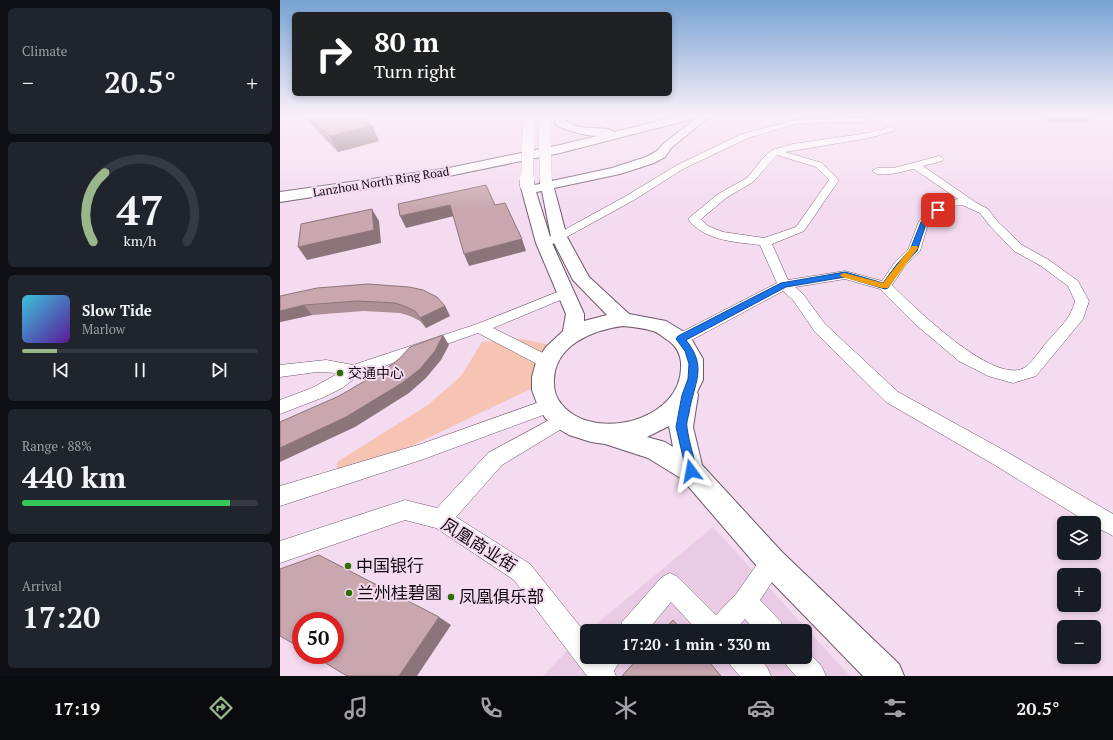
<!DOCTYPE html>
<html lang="en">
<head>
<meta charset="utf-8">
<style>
	:root { --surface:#171b24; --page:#20242c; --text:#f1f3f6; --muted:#9ea1a6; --line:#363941; --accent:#99b78a }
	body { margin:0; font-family:"PT Serif","Noto Sans SC",serif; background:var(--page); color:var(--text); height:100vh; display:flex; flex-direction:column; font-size:15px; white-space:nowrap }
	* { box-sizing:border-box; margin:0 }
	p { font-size:13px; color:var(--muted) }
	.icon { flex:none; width:22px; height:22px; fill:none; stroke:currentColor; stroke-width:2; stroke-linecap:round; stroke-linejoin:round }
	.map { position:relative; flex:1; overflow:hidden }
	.panel { display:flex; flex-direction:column; gap:8px; padding:8px; background:#0d0f14; width:280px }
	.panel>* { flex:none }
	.banner { position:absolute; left:12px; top:12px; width:380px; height:84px; border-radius:6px; box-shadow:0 2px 6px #0003; background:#202124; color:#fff; overflow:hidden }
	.controls { position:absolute; left:777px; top:516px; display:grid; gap:8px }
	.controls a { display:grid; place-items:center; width:44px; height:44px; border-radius:6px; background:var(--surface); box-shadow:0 2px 6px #0003; font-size:20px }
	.speed { position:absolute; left:12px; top:612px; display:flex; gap:8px; font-size:20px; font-weight:700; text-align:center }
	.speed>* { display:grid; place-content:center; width:52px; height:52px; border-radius:50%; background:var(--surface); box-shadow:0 2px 6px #0003; line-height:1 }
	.speed .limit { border:6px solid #d22; background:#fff; color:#111 }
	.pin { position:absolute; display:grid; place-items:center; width:34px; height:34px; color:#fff; margin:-17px; border-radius:8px; box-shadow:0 2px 6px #0006 }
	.me { position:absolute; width:44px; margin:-22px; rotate:347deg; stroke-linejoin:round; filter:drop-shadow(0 0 3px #0008) }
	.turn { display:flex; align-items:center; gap:14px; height:84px; padding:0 16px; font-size:18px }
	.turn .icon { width:52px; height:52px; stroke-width:2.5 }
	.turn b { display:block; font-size:28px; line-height:34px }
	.big { font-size:30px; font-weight:700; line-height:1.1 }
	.panel .widget { flex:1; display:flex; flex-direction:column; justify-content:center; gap:6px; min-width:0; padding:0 14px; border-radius:6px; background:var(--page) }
	.panel .dial { align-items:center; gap:0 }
	.dial svg { height:104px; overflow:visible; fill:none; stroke:var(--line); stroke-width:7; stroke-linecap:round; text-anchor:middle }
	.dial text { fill:var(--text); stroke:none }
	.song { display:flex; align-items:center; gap:12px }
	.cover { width:48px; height:48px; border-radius:6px; background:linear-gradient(135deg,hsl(190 70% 55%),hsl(270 70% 35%)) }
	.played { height:4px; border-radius:2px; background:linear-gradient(90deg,var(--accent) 15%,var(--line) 15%) }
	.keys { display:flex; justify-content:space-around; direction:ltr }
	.heat { display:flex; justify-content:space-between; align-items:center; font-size:22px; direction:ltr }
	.charge { height:6px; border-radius:3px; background:linear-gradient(90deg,#34c759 88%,var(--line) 0) }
	.trip { position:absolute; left:300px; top:624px; width:232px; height:40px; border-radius:6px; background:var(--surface); box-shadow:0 2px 6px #0003; font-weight:700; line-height:40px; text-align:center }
	.tab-bar { display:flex; height:64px; justify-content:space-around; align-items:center; background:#090b0e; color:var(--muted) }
	.tab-bar .icon { width:28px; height:28px }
	.tab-bar .selected { color:var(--accent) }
	.tab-bar b { font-size:18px; color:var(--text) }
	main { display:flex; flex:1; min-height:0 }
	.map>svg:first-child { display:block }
	.built { fill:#e9cbe5 }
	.green { fill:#f7c3b3 }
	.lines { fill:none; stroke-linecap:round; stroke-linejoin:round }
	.minor-casing { stroke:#6d586a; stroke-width:1 }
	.major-casing { stroke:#6d586a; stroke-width:2 }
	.highway-casing { stroke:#6d586a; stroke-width:2 }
	.minor { fill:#fff; fill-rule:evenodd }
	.major { fill:#fff; fill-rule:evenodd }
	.highway { fill:#fff; fill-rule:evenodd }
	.major-bridge-far1-casing { stroke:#6d586a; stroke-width:12; stroke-linecap:butt }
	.major-bridge-casing { stroke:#6d586a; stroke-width:16; stroke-linecap:butt }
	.major-bridge-far1 { stroke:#fff; stroke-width:12 }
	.major-bridge { stroke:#fff; stroke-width:15 }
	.wall { fill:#ac9096 }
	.shaded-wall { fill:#8c757a }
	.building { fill:#c8a7ae; stroke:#8c757a }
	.route { fill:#1a73e8; stroke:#114b97 }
	.slow { fill:#f59e0b }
	.poi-dot { fill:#2d6e06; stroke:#f4dbf0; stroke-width:1.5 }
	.labels { text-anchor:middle; stroke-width:4; stroke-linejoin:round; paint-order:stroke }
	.far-street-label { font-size:12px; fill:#110910; stroke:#f4dbf0 }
	.poi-label { font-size:14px; fill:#110910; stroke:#f4dbf0; text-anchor:start }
	.near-street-label { font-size:17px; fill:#110910; stroke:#f4dbf0 }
	.near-poi-label { font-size:17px; fill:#110910; stroke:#f4dbf0; text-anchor:start }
</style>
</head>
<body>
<main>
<section class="panel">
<div class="widget"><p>Climate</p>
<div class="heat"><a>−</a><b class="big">20.5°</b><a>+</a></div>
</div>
<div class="widget dial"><svg viewBox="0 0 100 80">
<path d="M14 69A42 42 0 1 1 86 69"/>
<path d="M14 69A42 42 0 0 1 23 16" stroke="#99b78a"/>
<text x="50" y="56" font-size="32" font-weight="700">47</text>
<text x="50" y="72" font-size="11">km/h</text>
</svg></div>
<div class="widget">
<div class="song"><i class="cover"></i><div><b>Slow Tide</b><p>Marlow</p></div></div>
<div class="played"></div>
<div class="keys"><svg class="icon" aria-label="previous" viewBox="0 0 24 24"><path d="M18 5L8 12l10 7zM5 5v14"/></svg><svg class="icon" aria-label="pause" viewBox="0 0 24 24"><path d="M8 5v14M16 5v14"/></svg><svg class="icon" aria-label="next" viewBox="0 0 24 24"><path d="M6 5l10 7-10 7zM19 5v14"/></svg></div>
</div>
<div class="widget"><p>Range · 88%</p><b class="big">440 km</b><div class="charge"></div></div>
<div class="widget"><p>Arrival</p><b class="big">17:20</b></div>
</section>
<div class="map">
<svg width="833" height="676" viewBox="0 0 833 676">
	<rect width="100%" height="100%" fill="#f4dbf0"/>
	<polygon class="built" points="433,527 570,676 263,676 295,642 307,632 307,657 525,657 525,631 308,631"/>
	<polygon class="green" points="242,339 275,346 276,377 133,445 57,474 57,462 148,405 181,376 202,342"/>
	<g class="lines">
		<g class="minor-casing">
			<g id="minor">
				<polygon points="583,118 587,120 586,122 519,123 468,138 403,169 354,200 283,239 268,246 260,246 258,243 260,240 275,235 346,196 397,165 462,134 519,119"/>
				<path d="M 611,127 L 614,127 L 615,129 L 614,131 L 589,138 L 505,152 L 542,163 L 559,180 L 524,231 L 492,244 L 508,280 L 565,271 L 602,281 L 615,262 L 628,250 L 639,221 L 654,208 L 668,201 L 678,199 L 634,169 C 624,171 600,179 592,171 L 597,168 L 614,168 L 659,156 L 662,157 L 664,159 L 662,161 L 643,166 L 695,202 L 708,209 L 718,222 L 742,245 L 769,260 L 798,281 L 809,301 L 803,319 L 756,376 L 733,383 L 708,376 L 679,361 L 635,324 L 600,289 L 565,279 L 515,287 L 523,294 L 545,324 L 618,392 L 727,452 L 833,514 L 833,536 L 814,526 L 814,523 L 809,523 L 713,464 L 606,402 L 535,332 L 513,300 L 503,291 L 406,343 L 401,344 L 396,343 L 393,339 L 396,335 L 497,283 L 480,245 C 456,242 424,241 408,219 L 410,217 L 438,194 L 467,178 L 484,157 L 492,150 L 513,144 L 588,133 ZM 497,155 L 536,167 L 549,180 L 516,227 L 484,238 L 443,232 L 428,226 L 421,219 L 446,198 L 473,182 ZM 682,205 L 700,213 L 710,226 L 734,251 L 761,266 L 788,286 L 795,301 C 790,320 779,328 766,343 C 761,349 751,364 744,368 C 713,385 633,306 612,285 L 624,267 L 640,251 L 648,224 L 662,212 L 674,206 Z"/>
				<polygon points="285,289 290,290 292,293 290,296 213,328 273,358 275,362 273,366 267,368 261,366 198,333 79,375 62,388 44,397 0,414 0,400 32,388 59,373 37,372 0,377 0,365 46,360 73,365 197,324"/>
				<polygon points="268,399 274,401 277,406 274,411 141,460 0,506 0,486 141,444"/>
				<polygon points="282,413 288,415 291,420 288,425 222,465 176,517 250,564 307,635 307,657 342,657 334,671 336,676 307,676 234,580 156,528 125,520 0,563 0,541 125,500 157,508 208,453"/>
				<polygon points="492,551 500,554 503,562 500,570 480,600 501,622 504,631 476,631 465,619 454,631 418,631 391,602 367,631 339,631 342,622 382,577 390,573 398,577 436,615 457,593 484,554"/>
				<polygon points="525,648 542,667 546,676 516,676 507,666 503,657 525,657"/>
				<polygon points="447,657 478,657 487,667 491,676 460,676 451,666"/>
			</g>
		</g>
		<g class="major-casing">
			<g id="major">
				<path d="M 274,116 L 284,116 L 285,121 L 298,127 L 328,129 L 334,132 C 325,142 286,131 276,125 Z"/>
				<path d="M 419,116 L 430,116 L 391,148 L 385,157 L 374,163 L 340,174 L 274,188 L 287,237 L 309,277 L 349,314 L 386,321 L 409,335 L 423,359 L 423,380 L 417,392 L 418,395 L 413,427 L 422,465 L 502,552 L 619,664 L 624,676 L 583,676 L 482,572 L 402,479 L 368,458 L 325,444 L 311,442 L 289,435 L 277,428 L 266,419 L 259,409 L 252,390 L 252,377 L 256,362 L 266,347 L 283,331 L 286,314 L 256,243 L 240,184 L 242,181 L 252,181 L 254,185 L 260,184 L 261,178 L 271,178 L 272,181 L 332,168 L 366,157 L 377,151 L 383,144 ZM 262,191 L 271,237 L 293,280 L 327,315 L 304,321 L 304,314 L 272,243 L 256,192 ZM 343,326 C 353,327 363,328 373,331 C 377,332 382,336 386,339 C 397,346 402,355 401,369 C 399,416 331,437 294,415 C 283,408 274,398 274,384 C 272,346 312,330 343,326 ZM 389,426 L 393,447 L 385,442 L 367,437 Z"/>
			</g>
		</g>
		<g class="highway-casing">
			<polygon id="highway" points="400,116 418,116 416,118 280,153 169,176 0,202 0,192 169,168 280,145"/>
		</g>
		<use href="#minor" class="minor"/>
		<use href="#major" class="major"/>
		<use href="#highway" class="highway"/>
		<g class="major-bridge-far1-casing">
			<g id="major-bridge-far1">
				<polyline points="264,116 266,181"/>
				<polyline points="247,181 249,116"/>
			</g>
		</g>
		<g class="major-bridge-casing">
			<polyline id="major-bridge" points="247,184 247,180"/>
		</g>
		<use href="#major-bridge-far1" class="major-bridge-far1"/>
		<use href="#major-bridge" class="major-bridge"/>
	</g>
	<g class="wall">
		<polygon points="23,116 79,116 92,126 99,141 58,152"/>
		<polygon points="759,116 812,116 808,122 772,123"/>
		<polygon points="0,296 165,306 170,316 146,328 140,321 130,316 120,313 84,311 32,315 0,322"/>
	</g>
	<g class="shaded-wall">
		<polygon points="92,126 99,141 58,152 50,136"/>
		<polygon points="170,205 174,216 126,228 120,216"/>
		<polygon points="92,209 99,221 101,243 27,260 18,247"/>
		<polygon points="242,239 246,251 189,266 184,254"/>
		<polygon points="24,305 32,315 0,322 0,311"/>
		<polygon points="165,306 170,316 146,328 140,318"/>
		<polygon points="163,335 169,345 161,360 146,378 129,393 75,427 0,462 0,448"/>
		<polygon points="159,617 171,625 137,676 119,676"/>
	</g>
	<g class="building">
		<polygon points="29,116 79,116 92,126 50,136"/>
		<polygon points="206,185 215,205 225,203 242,239 184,254 170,205 120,216 118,204"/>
		<polygon points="92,209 94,230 18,247 21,224"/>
		<polygon points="88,284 129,287 143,290 157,297 165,306 140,318 135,311 124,306 115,303 77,301 24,305 0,311 0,296 37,288"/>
		<polygon points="163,335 155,351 140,369 122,383 66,417 0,448 0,422 59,396 107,368 119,359 130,347"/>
		<polygon points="39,555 159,617 119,676 67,676 32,655 55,655 55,621 21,621 21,648 0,636 0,569"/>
		<polygon points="393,620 403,631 383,631"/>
		<polygon points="359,657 425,657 441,676 342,676"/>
	</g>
	<linearGradient id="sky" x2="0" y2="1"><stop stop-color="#77a2d3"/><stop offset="0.55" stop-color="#faeff8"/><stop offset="1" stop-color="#faeff8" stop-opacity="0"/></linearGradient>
	<rect width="833" height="210" fill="url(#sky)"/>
	<path class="route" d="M 656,208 L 661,210 L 646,224 L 637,251 L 622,267 L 608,288 L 605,289 L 565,277 L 506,287 L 406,340 C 428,368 414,382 409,413 C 408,418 406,423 407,428 C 409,442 414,457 417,471 L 416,474 L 411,476 L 407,474 L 396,427 L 402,395 L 408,379 L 409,364 L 405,351 L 396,339 L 398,336 L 501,283 L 565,272 L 603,283 L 617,264 L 630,250 L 641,222 Z"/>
	<polygon class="slow" points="632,246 637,246 638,248 608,288 602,288 562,277 560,275 564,273 603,283"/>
	<g class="poi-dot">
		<circle cx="60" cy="373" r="4"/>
		<circle cx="68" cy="566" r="4"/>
		<circle cx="69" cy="593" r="4"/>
		<circle cx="171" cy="597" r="4"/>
	</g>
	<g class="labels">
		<g class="far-street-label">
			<text transform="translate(101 182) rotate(-9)" y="4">Lanzhou North Ring Road</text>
		</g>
		<g class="poi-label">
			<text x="68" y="378">交通中心</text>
		</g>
		<g class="near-street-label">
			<text transform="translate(199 545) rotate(32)" y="6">凤凰商业街</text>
		</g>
		<g class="near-poi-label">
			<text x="76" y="572">中国银行</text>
			<text x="77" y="599">兰州桂碧園</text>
			<text x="179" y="603">凤凰俱乐部</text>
		</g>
	</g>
</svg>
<div class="controls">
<a><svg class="icon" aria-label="layers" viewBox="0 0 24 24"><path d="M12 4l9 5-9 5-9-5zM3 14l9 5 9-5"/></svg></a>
<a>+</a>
<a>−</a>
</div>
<div class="speed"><div class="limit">50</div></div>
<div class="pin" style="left:658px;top:210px;background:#d93025"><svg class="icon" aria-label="arrive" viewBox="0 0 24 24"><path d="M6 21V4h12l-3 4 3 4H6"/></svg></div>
<svg class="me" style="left:411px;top:471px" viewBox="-20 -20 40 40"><path d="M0-17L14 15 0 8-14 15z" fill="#1a73e8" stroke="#fff" stroke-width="4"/></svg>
<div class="trip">17:20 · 1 min · 330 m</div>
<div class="banner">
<div class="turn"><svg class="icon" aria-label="right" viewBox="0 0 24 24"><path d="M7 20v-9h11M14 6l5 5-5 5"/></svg><div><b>80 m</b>Turn right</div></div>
</div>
</div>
</main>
<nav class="tab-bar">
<b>17:19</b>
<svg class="icon selected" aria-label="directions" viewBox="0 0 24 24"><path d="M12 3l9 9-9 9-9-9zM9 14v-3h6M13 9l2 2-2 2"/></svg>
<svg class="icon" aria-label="music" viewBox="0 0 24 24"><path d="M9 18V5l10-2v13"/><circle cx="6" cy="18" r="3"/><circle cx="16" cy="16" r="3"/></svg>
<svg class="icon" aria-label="phone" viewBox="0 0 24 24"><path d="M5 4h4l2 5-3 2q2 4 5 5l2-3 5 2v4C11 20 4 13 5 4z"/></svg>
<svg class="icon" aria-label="climate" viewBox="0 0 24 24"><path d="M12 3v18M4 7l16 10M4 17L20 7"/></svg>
<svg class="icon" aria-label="car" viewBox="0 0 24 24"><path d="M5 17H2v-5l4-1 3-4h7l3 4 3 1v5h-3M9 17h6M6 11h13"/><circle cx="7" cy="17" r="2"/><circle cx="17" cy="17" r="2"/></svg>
<svg class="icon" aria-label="filters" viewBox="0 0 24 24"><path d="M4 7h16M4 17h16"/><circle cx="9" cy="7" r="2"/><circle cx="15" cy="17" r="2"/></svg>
<b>20.5°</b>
</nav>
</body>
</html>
